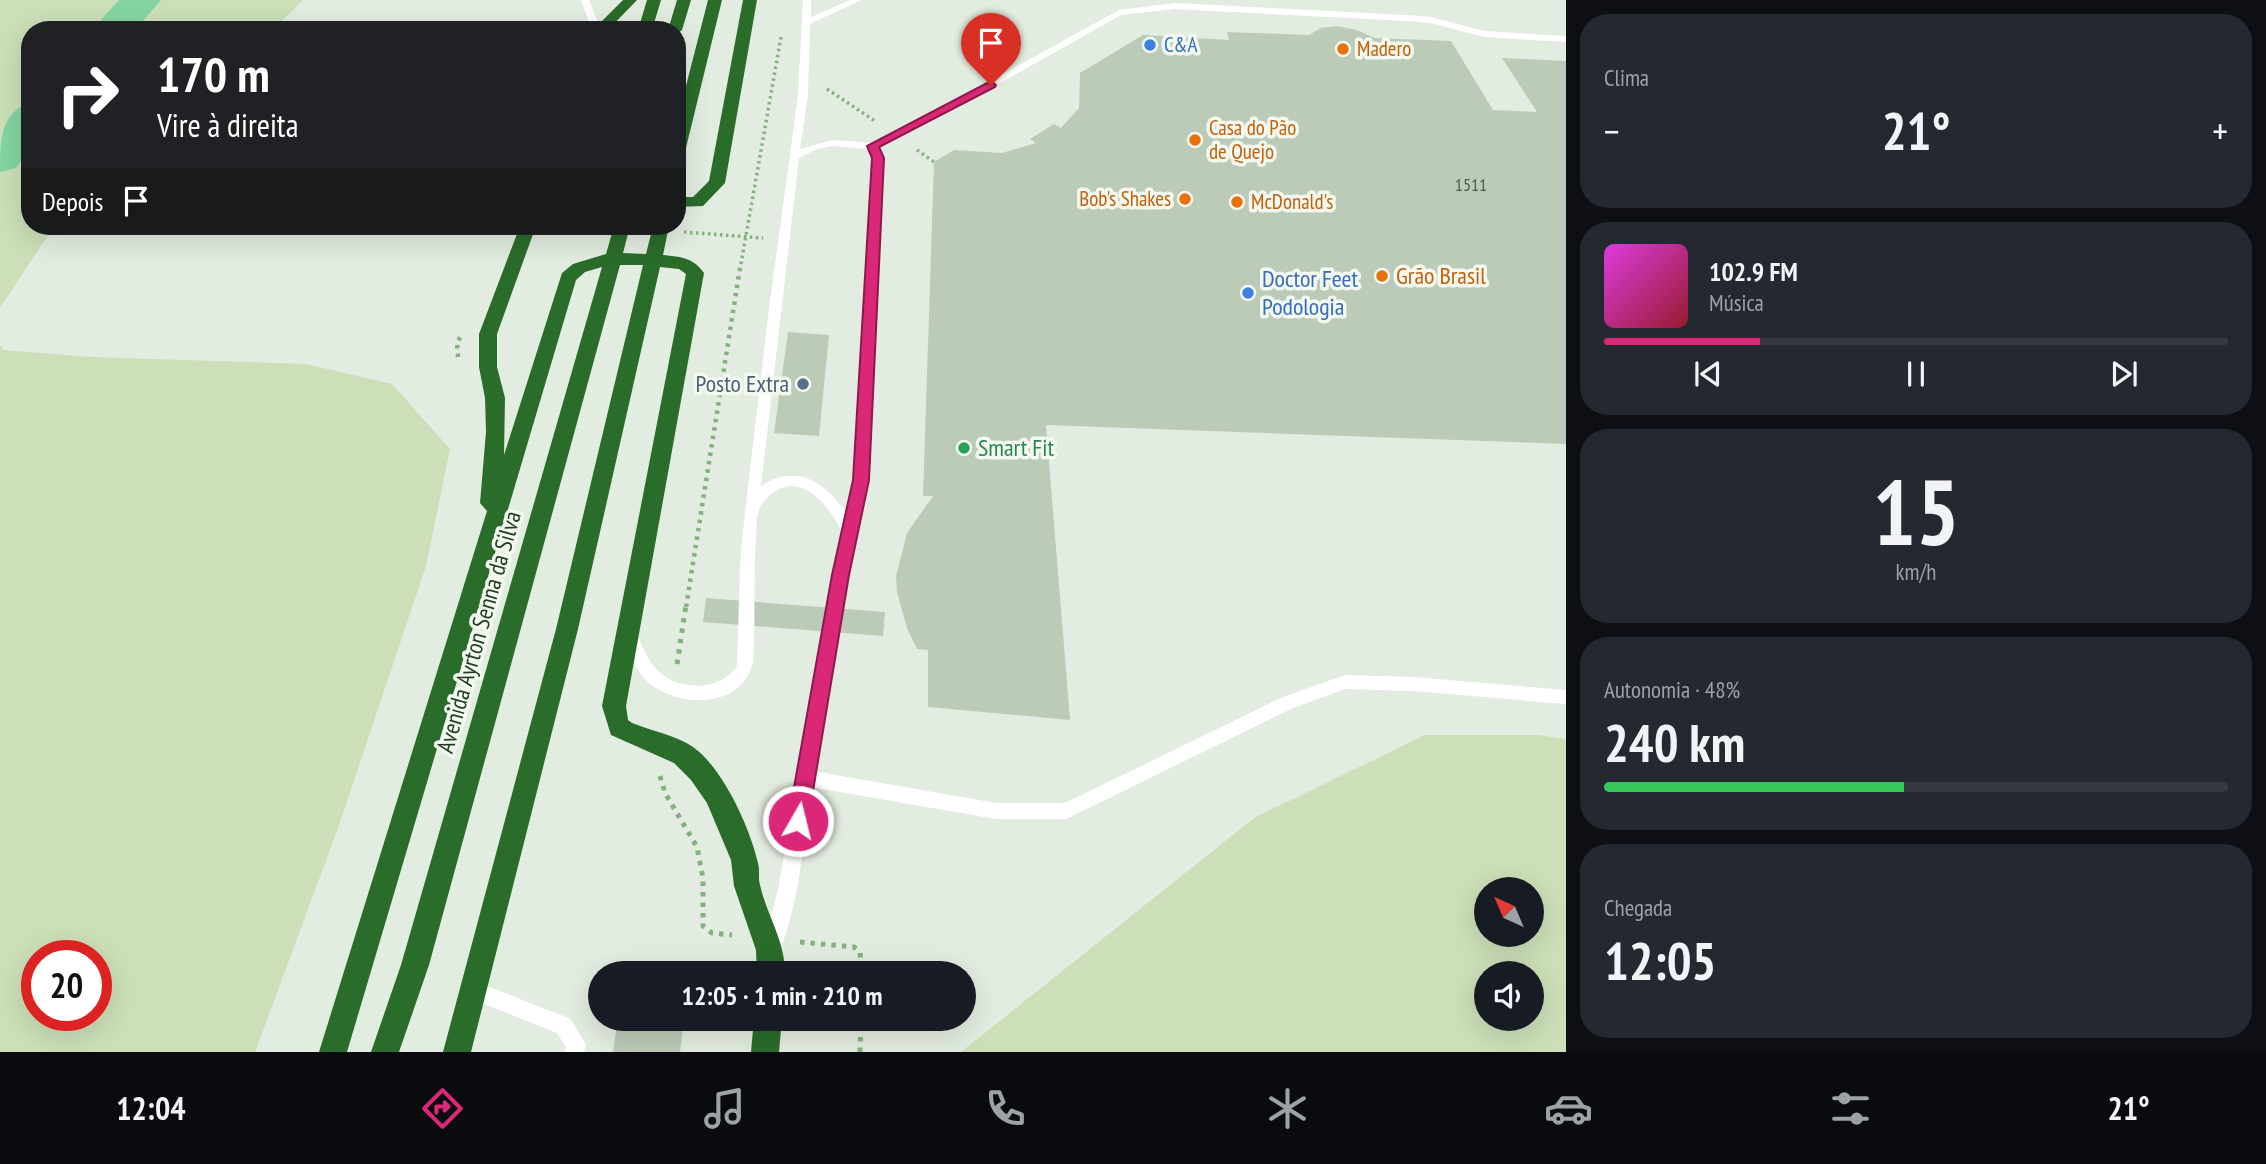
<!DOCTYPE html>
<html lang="pt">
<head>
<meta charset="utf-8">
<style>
	:root { --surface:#171b24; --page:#242831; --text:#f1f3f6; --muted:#9ea1a6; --line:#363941; --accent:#db2777 }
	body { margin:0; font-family:"PT Sans Narrow",sans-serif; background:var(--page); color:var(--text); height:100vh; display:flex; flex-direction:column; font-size:26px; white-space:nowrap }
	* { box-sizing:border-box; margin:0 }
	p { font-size:23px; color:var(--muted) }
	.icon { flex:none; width:38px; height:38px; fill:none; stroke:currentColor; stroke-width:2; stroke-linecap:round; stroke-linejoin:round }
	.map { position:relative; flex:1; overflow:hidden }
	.side { display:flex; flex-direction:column; gap:14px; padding:14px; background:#0d0f14; width:700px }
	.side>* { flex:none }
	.guide { position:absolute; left:21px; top:21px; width:665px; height:214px; border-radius:28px; box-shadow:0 7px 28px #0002; background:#202124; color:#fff; overflow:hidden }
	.needle { width:46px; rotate:316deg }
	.fabs { position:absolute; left:1474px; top:877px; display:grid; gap:14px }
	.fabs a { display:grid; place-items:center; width:70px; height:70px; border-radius:50%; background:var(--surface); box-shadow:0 7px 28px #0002; font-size:35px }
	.speed { position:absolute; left:21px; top:940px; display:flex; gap:14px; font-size:35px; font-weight:700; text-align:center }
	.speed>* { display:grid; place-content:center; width:91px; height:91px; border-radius:50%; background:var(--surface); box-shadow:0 7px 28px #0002; line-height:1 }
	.speed .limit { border:10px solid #d22; background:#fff; color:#111 }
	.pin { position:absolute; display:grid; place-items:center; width:60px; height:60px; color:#fff; margin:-72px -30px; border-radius:50% 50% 50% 0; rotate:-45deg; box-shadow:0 0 7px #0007 }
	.pin .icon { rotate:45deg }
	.me { position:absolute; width:77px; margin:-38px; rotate:8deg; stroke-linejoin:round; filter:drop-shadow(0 0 5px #0008) }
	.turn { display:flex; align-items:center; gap:24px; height:147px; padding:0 21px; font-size:32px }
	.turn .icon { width:91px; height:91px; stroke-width:2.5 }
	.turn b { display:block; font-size:49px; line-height:60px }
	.then { display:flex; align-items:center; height:66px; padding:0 21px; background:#0003; gap:14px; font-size:26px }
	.big { font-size:52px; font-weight:700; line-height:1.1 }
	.side .card { flex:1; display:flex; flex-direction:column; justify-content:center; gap:10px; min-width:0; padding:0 24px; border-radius:28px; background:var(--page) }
	.side .dial { align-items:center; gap:0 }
	.dial b { font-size:91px; line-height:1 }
	.song { display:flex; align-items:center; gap:21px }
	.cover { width:84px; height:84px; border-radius:10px; background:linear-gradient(135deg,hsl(300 70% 55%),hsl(350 70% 35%)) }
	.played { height:7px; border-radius:4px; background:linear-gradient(90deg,var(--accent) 25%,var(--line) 25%) }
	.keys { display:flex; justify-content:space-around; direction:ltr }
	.heat { display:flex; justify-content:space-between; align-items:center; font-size:38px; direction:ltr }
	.charge { height:10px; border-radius:5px; background:linear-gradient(90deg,#34c759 48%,var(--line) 0) }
	.trip { position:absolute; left:588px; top:961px; width:388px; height:70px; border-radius:35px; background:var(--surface); box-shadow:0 7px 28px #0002; font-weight:700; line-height:70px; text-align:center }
	.tabs { display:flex; height:112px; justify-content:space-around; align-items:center; background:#090b0e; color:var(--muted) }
	.tabs .icon { width:49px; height:49px }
	.tabs .selected { color:var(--accent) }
	.tabs b { font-size:32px; color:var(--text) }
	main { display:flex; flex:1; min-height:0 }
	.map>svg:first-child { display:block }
	.green { fill:#ccdfb8; fill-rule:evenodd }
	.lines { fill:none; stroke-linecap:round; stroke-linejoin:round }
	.river { fill:#84d5a1; fill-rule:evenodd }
	.building { fill:#bccab8 }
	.path-far2 { stroke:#84b27f; stroke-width:3.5; stroke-dasharray:2.5 3.5; stroke-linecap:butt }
	.path-far1 { stroke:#84b27f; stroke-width:4.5; stroke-dasharray:3.5 5; stroke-linecap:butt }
	.path { stroke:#84b27f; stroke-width:5; stroke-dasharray:4.5 6; stroke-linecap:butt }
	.lane { fill:#fff; fill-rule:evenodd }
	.highway { fill:#2a6c2a; fill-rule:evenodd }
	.route { fill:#db2777; stroke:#8e194d; stroke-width:2 }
	.shop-dot { fill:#3f7fe0; stroke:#f3f8f1; stroke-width:2.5 }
	.food-dot { fill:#e8710a; stroke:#f3f8f1; stroke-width:2.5 }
	.service-dot { fill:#5c6f8a; stroke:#f3f8f1; stroke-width:2.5 }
	.leisure-dot { fill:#2e9e5b; stroke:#f3f8f1; stroke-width:2.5 }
	.labels { text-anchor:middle; stroke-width:7; stroke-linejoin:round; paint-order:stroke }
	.far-number-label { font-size:18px; fill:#486146 }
	.far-shop-label { font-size:21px; fill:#366cbe; stroke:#f3f8f1; text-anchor:start }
	.far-food-label { font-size:21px; fill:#c56008; stroke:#f3f8f1; text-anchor:start }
	.food-label { font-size:24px; fill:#c56008; stroke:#f3f8f1; text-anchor:start }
	.shop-label { font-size:24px; fill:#366cbe; stroke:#f3f8f1; text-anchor:start }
	.service-label { font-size:24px; fill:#4e5e75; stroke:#f3f8f1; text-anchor:end }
	.leisure-label { font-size:24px; fill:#27864d; stroke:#f3f8f1; text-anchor:start }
	.street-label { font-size:24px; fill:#223e20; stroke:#f3f8f1 }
</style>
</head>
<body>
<main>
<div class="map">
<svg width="1566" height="1052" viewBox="0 0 1566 1052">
	<rect width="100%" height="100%" fill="#e3ece0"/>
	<g class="green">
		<polygon points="0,0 303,0 273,30 30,30 30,226 54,226 0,308"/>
		<path d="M 0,345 L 4,350 L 92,357 L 306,364 L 392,384 L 450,449 L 426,566 L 337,831 L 255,1052 L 0,1052 ZM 37,956 L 96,956 L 96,1015 L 37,1015 Z"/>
		<path d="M 1425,735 L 1538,735 L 1566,739 L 1566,1052 L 961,1052 L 1254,818 ZM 1486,889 L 1531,889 L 1531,934 L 1486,934 ZM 1486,973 L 1531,973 L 1531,1018 L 1486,1018 Z"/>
	</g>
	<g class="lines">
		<g class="river">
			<polygon points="119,0 161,0 135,30 92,30"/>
			<path d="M 30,103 L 30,149 L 16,168 L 0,172 C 0,141 0,112 30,103 Z"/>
		</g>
	</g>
	<g class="building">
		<polygon points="1337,26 1357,30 1374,38 1451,41 1493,110 1537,112 1502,58 1566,61 1566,444 1046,425 1070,720 928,707 928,650 917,649 907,628 897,592 896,576 907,533 933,496 923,496 934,162 954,150 1002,153 1036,143 1030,139 1054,124 1061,128 1079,108 1080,73 1143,35 1229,40 1227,32 1309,35 1321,28"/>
		<polygon points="788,332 829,335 819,436 774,433"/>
		<polygon points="706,598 885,612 883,636 703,622"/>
		<polygon points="618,1018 684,1018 680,1052 613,1052"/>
	</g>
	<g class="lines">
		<g class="path-far2">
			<polyline points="827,89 875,121"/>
			<polyline points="917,150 934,162"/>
			<polyline points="684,232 763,238"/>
			<polyline points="741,264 781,37"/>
		</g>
		<g class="path-far1">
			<polyline points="458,357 457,343 461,336"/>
			<polyline points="686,607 741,262"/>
		</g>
		<g class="path">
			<polyline points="677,664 686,605"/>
			<polyline points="660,776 665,793 697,847 703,878 703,926 712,933 732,935"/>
			<polyline points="800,942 854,947 860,952 862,973"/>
			<polyline points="860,1052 861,1018"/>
		</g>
		<g class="lane">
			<polygon points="581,0 589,0 601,30 592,30"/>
			<path d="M 803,0 L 811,0 L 811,17 L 850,0 L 861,0 L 810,24 L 808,95 L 800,149 L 832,140 L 872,143 L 923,118 L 1119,10 L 1175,3 L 1407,15 L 1431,17 L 1484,31 L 1566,36 L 1566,42 L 1484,37 L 1431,23 L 1407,21 L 1175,9 L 1121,15 L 931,122 L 879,147 L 883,158 L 868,480 L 845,591 L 813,771 L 996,803 L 1065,803 L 1283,697 L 1345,675 L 1413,677 L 1566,690 L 1566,704 L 1413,691 L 1345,689 L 1293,708 L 1066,819 L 996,819 L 811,787 C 803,843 800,903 778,955 L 772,958 L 766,955 L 763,949 L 779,885 L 809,703 L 842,532 C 833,514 815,487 792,486 C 779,485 763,498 759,510 C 756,518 757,529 756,537 C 753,579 756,620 753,662 C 743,709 678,709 648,682 C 634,670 628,650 622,633 L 625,628 L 630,626 L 635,628 C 641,642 645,656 655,668 C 676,691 719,693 737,666 L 740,563 L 745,512 L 769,309 L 798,95 ZM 832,146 L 869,149 L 873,158 L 854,480 L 847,513 C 824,482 798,463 761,486 L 799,158 L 817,149 Z"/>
			<polygon points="474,981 571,1019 586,1045 584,1052 564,1052 566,1047 557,1033 467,997 465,990 467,983"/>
		</g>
		<g class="highway">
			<polygon points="623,0 637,0 608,30 593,30"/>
			<polygon points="647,0 661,0 652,30 638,30"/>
			<polygon points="677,0 691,0 682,30 677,34 677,30 668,30"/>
			<polygon points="708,0 722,0 685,152 677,157 677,121"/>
			<polygon points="743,0 757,0 725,183 703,206 677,207 677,197 693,197 709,181"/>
			<path d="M 520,226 L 536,226 L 497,334 L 497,367 L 505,398 L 504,455 L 562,273 L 573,264 L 606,254 L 614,226 L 630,226 L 623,253 L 646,254 L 653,226 L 669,226 L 663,255 C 680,257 693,257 704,273 L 626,706 L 628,720 L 632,723 C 652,731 675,735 693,747 C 723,768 750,828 758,863 C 760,871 758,878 760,885 C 767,916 785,940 785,973 L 757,973 L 756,950 L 734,886 L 731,860 L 707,803 L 691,780 L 674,763 L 611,735 L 602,706 L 686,274 L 679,269 L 660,267 L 578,629 L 471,1052 L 443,1052 L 556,629 L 643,265 L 620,265 L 429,965 L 399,1052 L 371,1052 L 401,965 L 602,267 L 585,272 L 576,280 L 347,1052 L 319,1052 L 487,511 L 480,503 L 486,432 L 485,398 L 479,367 L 479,334 Z"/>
			<polygon points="754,1018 782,1018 779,1052 751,1052"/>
		</g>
	</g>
	<polygon class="route" points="991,81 996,85 995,87 879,147 884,158 869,480 849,575 808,821 805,828 798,831 791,828 788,821 832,575 853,480 872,158 867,146"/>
	<g class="shop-dot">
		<circle cx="1150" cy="45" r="7"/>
		<circle cx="1248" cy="293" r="7"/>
	</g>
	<g class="food-dot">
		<circle cx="1343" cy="49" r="7"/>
		<circle cx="1195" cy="140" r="7"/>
		<circle cx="1185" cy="199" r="7"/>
		<circle cx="1237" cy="202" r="7"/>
		<circle cx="1382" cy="276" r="7"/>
	</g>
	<circle class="service-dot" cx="803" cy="384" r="7"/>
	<circle class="leisure-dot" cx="964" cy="448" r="7"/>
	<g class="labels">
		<g class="far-number-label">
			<text x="1471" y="191">1511</text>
		</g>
		<g class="far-shop-label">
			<text x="1164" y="52">C&amp;A</text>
		</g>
		<g class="far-food-label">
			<text x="1357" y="56">Madero</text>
			<text x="1209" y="135">Casa do Pão<tspan x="1209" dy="24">de Quejo</tspan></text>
			<text x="1171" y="206" text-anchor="end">Bob's Shakes</text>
			<text x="1251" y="209">McDonald's</text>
		</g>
		<g class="food-label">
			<text x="1396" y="284">Grão Brasil</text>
		</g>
		<g class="shop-label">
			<text x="1262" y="287">Doctor Feet<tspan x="1262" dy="28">Podologia</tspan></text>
		</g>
		<g class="service-label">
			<text x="789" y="392">Posto Extra</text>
		</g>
		<g class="leisure-label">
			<text x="978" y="456">Smart Fit</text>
		</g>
		<g class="street-label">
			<text transform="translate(479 632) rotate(-74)" y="8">Avenida Ayrton Senna da Silva</text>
		</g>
	</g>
</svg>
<div class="fabs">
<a><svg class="needle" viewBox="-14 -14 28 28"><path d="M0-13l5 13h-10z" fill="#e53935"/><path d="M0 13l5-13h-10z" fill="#9ea1a6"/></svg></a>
<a><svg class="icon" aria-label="sound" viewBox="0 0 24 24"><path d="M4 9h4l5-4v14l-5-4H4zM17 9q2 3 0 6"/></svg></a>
</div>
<div class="speed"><div class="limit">20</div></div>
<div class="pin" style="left:991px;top:85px;background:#d93025"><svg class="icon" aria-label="arrive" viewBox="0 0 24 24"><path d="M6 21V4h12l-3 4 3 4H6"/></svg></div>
<svg class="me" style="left:798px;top:821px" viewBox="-20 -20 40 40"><circle r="17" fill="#db2777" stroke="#fff" stroke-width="3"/><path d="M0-11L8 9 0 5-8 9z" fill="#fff"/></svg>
<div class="trip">12:05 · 1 min · 210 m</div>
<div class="guide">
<div class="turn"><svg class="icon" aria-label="right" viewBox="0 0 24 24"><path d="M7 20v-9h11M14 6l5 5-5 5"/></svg><div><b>170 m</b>Vire à direita</div></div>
<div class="then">Depois<svg class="icon" aria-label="arrive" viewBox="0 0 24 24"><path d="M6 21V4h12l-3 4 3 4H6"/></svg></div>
</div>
</div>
<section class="side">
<div class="card"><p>Clima</p>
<div class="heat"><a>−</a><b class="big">21°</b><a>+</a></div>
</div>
<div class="card">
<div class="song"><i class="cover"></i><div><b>102.9 FM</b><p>Música</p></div></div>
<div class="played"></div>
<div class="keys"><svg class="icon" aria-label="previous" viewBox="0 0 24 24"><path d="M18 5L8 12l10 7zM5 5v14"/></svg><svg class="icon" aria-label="pause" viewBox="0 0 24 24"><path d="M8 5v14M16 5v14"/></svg><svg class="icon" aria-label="next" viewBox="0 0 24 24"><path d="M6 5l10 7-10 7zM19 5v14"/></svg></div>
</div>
<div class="card dial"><b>15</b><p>km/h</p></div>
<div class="card"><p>Autonomia · 48%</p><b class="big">240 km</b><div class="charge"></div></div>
<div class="card"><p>Chegada</p><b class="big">12:05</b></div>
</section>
</main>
<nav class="tabs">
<b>12:04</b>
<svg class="icon selected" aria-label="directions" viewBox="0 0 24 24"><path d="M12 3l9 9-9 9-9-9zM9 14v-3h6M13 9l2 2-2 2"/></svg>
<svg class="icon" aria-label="music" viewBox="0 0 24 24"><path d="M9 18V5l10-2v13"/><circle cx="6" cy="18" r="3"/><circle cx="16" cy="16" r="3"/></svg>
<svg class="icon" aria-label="phone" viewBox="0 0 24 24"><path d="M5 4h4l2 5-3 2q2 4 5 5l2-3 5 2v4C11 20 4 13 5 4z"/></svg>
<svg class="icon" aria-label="climate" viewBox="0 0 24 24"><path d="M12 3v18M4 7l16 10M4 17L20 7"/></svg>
<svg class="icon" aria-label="car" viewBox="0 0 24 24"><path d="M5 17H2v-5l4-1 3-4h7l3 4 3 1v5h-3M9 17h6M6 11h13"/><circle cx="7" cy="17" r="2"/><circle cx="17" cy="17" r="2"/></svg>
<svg class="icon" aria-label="filters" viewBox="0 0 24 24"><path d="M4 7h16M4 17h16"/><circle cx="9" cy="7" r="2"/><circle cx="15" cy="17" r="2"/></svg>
<b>21°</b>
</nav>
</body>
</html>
